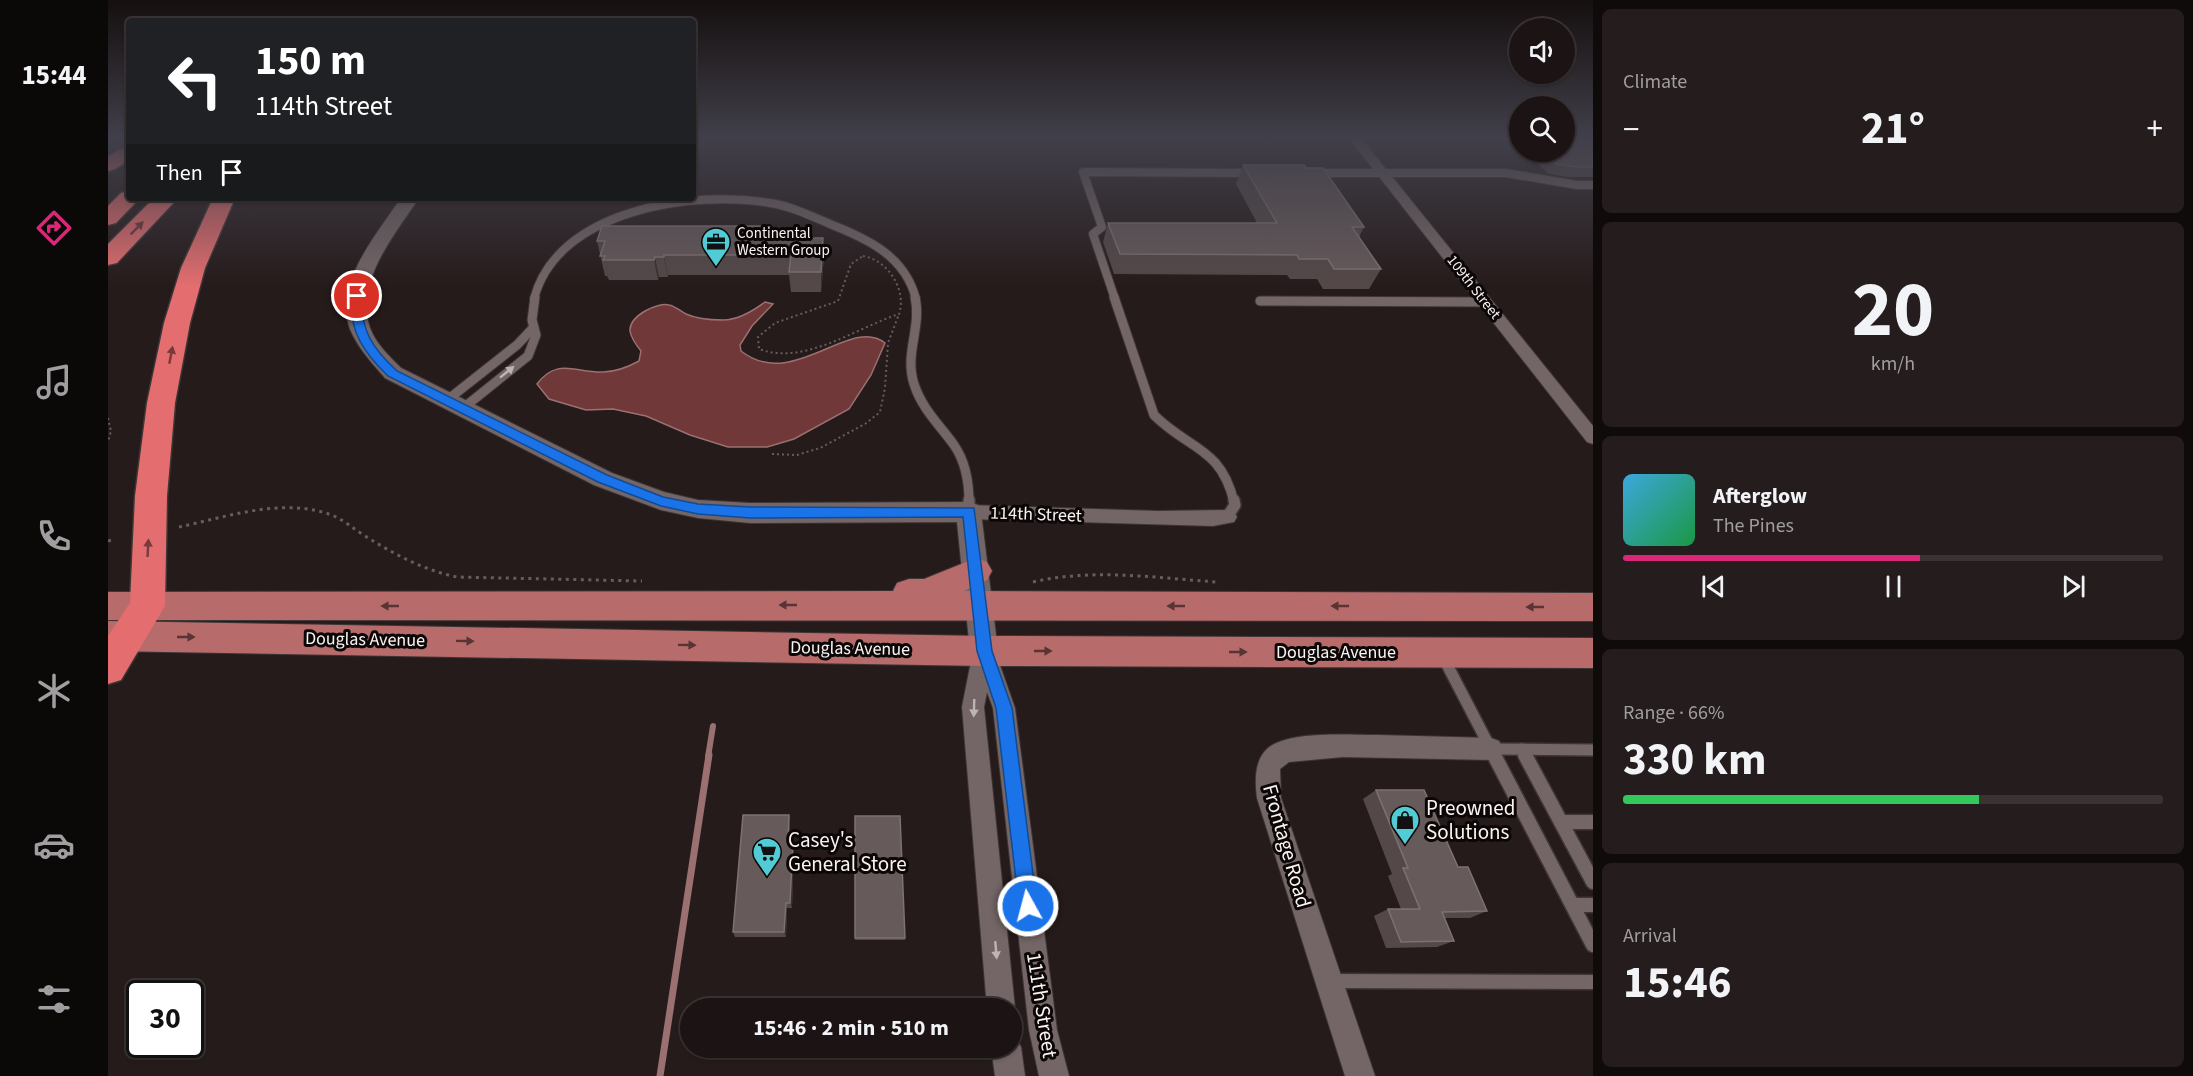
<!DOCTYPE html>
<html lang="en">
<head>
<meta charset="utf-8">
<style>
	:root { --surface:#1c1414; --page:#251d1d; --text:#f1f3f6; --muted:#a09ea0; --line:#3a3334; --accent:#db2777 }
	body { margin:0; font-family:"Source Sans 3",sans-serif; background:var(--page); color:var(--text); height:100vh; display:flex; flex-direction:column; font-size:22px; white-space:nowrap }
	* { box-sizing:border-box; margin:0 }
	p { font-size:20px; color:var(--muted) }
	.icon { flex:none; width:33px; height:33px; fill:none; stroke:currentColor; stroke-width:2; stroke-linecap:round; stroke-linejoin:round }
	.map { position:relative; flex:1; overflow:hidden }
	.side { display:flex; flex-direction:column; gap:9px; padding:9px; background:#0f0b0b; width:600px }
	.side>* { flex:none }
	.banner { position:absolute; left:18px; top:18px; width:570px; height:183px; border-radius:6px; box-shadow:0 2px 4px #0004,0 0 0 2px var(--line); background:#202124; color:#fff; overflow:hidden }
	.tools { position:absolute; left:1401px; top:18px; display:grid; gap:12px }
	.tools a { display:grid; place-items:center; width:66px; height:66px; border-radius:50%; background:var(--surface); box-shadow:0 2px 4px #0004,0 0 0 2px var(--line); font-size:30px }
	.speed { position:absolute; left:18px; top:980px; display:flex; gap:12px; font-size:30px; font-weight:700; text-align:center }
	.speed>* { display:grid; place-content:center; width:78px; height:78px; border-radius:50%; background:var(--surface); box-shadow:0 2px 4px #0004,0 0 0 2px var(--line); line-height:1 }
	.speed .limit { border:3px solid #111; border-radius:9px; background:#fff; color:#111 }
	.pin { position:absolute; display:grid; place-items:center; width:51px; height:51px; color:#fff; margin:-26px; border:3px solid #fff; border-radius:50%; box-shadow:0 2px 6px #0007 }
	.me { position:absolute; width:66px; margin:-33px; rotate:353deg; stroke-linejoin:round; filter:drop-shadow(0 0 4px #0008) }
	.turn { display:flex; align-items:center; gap:21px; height:126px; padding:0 30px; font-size:27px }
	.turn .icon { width:78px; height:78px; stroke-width:2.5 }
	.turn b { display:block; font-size:42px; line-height:51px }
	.then { display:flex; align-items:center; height:57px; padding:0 30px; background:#0003; gap:12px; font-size:22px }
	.big { font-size:45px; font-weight:700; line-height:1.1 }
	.side .widget { flex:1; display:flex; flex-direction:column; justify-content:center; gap:9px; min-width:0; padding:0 21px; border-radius:9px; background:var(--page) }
	.side .dial { align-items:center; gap:0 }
	.dial b { font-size:78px; line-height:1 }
	.song { display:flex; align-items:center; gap:18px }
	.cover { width:72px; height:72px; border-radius:9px; background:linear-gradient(135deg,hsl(200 70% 55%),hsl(140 70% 35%)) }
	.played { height:6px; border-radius:3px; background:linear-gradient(90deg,var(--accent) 55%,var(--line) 55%) }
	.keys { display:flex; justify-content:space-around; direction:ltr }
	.heat { display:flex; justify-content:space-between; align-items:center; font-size:33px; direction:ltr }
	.charge { height:9px; border-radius:4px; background:linear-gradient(90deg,#34c759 66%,var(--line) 0) }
	.trip { position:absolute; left:572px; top:998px; width:342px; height:60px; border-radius:30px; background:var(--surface); box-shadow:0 2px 4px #0004,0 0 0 2px var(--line); font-weight:700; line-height:60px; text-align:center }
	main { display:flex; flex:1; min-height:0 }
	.dock { display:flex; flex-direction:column; width:108px; justify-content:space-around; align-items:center; background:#0b0808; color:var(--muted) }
	.dock .icon { width:42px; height:42px }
	.dock .on { color:var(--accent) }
	.dock b { font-size:27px; color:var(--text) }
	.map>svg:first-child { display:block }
	.water { fill:#703838; stroke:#9a7070; stroke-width:1.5 }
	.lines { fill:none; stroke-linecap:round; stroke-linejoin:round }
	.stream-far1 { stroke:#9a7070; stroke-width:6 }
	.stream { stroke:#9a7070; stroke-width:7 }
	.service-far3-casing { stroke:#3e3535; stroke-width:10 }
	.service-far2-casing { stroke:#3e3535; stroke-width:11 }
	.service-far1-casing { stroke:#3e3535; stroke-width:14 }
	.service-casing { stroke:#3e3535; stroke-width:17 }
	.minor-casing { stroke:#3e3535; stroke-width:2 }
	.tertiary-casing { stroke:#3e3535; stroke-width:2 }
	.primary-casing { stroke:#3e3535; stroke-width:2 }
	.motorway-casing { stroke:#3e3535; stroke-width:3 }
	.path-far1 { stroke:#675d5d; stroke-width:2; stroke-dasharray:2 3; stroke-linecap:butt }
	.path { stroke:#675d5d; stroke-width:3; stroke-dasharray:3 4.5; stroke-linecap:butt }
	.service-far3 { stroke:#746666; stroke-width:8 }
	.service-far2 { stroke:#746666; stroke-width:9 }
	.service-far1 { stroke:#746666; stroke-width:11 }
	.service { stroke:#746666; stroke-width:14 }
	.minor { fill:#746666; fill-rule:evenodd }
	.tertiary { fill:#746666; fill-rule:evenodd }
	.primary { fill:#b76b6b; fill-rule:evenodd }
	.motorway { fill:#e46e6f; fill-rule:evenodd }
	.wall { fill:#544848 }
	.shaded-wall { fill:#3a2e2e }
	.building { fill:#665a5a; stroke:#7d7272; stroke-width:1.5 }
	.oneway { fill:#783a3b }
	.oneway2 { fill:#beb4b3 }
	.oneway3 { fill:#593434 }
	.route { fill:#1a73e8; stroke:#114b97; stroke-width:1.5 }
	.labels { text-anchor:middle; stroke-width:6; stroke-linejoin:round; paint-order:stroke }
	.far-poi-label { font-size:15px; fill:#fbf3f2; stroke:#0c0707; text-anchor:start }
	.far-street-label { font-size:15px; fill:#fbf3f2; stroke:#0c0707 }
	.street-label { font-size:18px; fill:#fbf3f2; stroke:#0c0707 }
	.near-poi-label { font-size:21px; fill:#fbf3f2; stroke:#0c0707; text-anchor:start }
	.near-street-label { font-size:21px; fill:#fbf3f2; stroke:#0c0707 }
</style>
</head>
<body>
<main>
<nav class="dock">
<b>15:44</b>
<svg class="icon on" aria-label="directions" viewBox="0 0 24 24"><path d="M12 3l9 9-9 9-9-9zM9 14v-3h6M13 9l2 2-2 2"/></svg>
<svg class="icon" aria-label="music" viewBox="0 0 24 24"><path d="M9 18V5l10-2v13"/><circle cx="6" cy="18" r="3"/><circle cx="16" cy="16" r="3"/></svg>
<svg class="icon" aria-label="phone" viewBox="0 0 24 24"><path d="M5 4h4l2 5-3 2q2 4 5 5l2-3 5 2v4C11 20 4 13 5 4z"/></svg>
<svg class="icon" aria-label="climate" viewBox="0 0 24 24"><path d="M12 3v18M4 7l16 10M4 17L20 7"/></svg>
<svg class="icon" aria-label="car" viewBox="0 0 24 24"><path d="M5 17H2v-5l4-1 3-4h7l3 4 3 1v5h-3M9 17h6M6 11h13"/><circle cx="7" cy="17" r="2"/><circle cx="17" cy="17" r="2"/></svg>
<svg class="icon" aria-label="filters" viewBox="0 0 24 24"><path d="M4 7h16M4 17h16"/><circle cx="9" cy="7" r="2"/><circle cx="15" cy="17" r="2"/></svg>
</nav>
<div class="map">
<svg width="1485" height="1076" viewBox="0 0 1485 1076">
	<rect width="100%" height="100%" fill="#261b1b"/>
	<path class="water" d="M 657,302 L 665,304 L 644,326 L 632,345 L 633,351 C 685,392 742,315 777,343 L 763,375 L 741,409 L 686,439 L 659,447 L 620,447 L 582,435 L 538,416 L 505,409 L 478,410 L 441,399 L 429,384 C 449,357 468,373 495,372 C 507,372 520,367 531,361 L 533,351 C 529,346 523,338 522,331 C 521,316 549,302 561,305 C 567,306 572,311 578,314 C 589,319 603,320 615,320 C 630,320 645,311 657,302 Z"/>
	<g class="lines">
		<polyline class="stream-far1" points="600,757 605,726"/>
		<polyline class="stream" points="552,1076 601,755"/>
		<g class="service-far3-casing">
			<g id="service-far3">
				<polyline points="1204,173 1398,173 1469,185 1485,185"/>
				<path d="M 426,299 C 449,209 586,190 662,203 C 683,206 703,216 722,224 C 760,239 797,256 808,299"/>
				<polyline points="1007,299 985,234 994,227 975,172 1147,173"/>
			</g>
		</g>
		<g class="service-far2-casing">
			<g id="service-far2">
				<path d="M 807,297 C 814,327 796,354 806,384 C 814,409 831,424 846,445 C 857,461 861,482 861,502"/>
				<path d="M 1006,297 L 1046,415 C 1081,450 1113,447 1126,502"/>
				<polyline points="1152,301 1377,302"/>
				<polyline points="338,401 409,345 425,328"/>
				<polyline points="354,409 420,356 428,335 424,320 427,297"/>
			</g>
		</g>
		<g class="service-far1-casing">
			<g id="service-far1">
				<polyline points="861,512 861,500"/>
				<polyline points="1119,517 1127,505 1126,500"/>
				<polyline points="1334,655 1387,757"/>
				<polyline points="1383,749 1485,750"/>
				<polyline points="1414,749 1418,757"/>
			</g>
		</g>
		<g class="service-casing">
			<g id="service">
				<polyline points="1386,755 1485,945"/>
				<polyline points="1417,755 1485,882"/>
				<polyline points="1453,822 1485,822"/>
				<polyline points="1465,905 1485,905"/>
				<polyline points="1221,981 1485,982"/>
			</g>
		</g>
		<g class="minor-casing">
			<g id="minor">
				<polygon points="1240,137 1252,137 1485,426 1485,444 1479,442"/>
				<polygon points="861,505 1050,511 1119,510 1126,512 1129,517 1126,522 1105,526 861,519 854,517 851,512 854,507"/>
				<polygon points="876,642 884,644 887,651 907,708 949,1030 961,1076 931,1076 921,1030 885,708 879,692 876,707 907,1008 903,1018 903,1008 879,1008 854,707 865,651 868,644"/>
				<path d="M 1270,735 L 1383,738 L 1391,741 L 1395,749 L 1391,757 L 1383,760 L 1235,757 L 1181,762 L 1172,769 L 1173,798 L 1267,1076 L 1237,1076 L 1149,798 C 1147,782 1146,761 1159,749 C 1179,730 1243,735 1270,735 Z"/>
				<polygon points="903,1035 908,1037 913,1047 917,1076 887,1076 883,1047 903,1047"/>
			</g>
		</g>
		<g class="tertiary-casing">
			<path id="tertiary" d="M 293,198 L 311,198 C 287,234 246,282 262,328 C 268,344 281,356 293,368 L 504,473 L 556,492 L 590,500 L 642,503 L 861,502 L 870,505 L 873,512 L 890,651 L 886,660 L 876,663 L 866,660 L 862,651 L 849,522 L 642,523 L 590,518 L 553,510 L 486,485 L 277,378 C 264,363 250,348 242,329 C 225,283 270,233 293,198 Z"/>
		</g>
		<g class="primary-casing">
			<g id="primary">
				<polygon points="868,558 879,562 884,571 879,580 856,591 1485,593 1485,621 0,620 0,592 785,591 789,583 801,579 816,579"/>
				<polygon points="0,621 876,636 1485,638 1485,668 876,666 0,651"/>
			</g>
		</g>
		<g class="motorway-casing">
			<g id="motorway">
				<polygon points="21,145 21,160 7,169 0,171 0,156"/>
				<polygon points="21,191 21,198 32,198 8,223 0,225 0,206 13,193"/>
				<polygon points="46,198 70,198 9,263 0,265 0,244"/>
				<polygon points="105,198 127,198 97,268 82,323 67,403 59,496 57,606 13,680 0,684 0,636 22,603 27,496 39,403 56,323 73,268"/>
			</g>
		</g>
		<g class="path-far1">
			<path d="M 755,256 C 780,260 799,290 791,314 C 748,328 696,366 651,349 L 650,337 L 667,323 L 730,301 L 743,264 Z"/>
			<polyline points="0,418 3,431 0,442"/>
			<polyline points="664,454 689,455 712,448 757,424 772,412 777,388 780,343 791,314"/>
		</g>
		<g class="path">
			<path d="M 71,527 C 119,517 177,496 226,516 C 237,521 246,529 257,536 C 286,554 315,570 349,577 L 534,581"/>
			<polyline points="0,541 4,540"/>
			<path d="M 925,582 C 984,568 1049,578 1109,582"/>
		</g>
		<use href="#service-far3" class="service-far3"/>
		<use href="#service-far2" class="service-far2"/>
		<use href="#service-far1" class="service-far1"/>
		<use href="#service" class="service"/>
		<use href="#minor" class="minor"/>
		<use href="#tertiary" class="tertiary"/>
		<use href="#primary" class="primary"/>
		<use href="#motorway" class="motorway"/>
	</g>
	<g class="wall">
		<polygon points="1402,137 1412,137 1412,146"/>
		<polygon points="1485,137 1485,177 1460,177 1441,174 1417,152 1456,152"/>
		<polygon points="1135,165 1198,168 1256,227 1251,237 1273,269 1261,289 1215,289 1209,279 1182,279 1179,275 1006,274 995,242 1000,223 1149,223 1128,184"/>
		<polygon points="662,226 663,238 715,238 716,257 713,292 683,292 681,275 560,275 560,277 551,277 550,280 501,280 499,276 497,276 489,241"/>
		<polygon points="1268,790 1350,867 1379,911 1362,918 1337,918 1346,941 1329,947 1278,948 1266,916 1280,909 1293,909 1280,876 1284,874 1255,799"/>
		<polygon points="681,815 682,822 681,841 686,848 684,908 679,908 678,937 627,937 625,932"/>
		<polygon points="747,816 797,938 797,940 747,940"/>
	</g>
	<g class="shaded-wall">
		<polygon points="715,238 716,257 713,292 713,272"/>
		<polygon points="556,255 560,275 560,277 556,257"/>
		<polygon points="547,257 551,277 550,280 546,260"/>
		<polygon points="681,815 682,822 681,848 680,841"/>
		<polygon points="685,841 686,848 684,908 682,903"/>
		<polygon points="678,903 679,908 678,937 676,932"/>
	</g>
	<g class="building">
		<polygon points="1456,137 1485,137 1485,167 1467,167 1448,164 1434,152 1456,152"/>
		<polygon points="1135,165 1196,165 1198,168 1215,168 1256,227 1244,227 1273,269 1226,269 1220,259 1191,259 1189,255 1012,254 1000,223 1169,223"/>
		<polygon points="494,226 662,226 660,238 715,238 713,272 681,272 683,255 556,255 556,257 547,257 546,260 495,260 497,256 492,256 497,241 489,241"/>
		<polygon points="1268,790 1316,790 1350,867 1360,867 1379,911 1334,912 1346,941 1293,942 1280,909 1312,909 1295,868 1300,868"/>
		<polygon points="635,815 681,815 680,841 685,841 682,903 678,903 676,932 625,932"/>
		<polygon points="747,816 792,816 797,938 747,938"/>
	</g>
	<defs><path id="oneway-solid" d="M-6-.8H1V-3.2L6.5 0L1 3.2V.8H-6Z" transform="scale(1.5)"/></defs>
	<g class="oneway">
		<use href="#oneway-solid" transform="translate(29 228) rotate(-45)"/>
		<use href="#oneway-solid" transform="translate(63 355) rotate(-79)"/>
		<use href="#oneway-solid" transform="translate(40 548) rotate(-87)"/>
	</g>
	<g class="oneway2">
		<use href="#oneway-solid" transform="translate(399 372) rotate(-39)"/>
		<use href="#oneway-solid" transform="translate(866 708) rotate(92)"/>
		<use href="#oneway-solid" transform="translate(888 950) rotate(85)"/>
	</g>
	<g class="oneway3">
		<use href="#oneway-solid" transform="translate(680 605) rotate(180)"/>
		<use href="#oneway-solid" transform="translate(282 606) rotate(180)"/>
		<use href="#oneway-solid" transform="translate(1068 606) rotate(-180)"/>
		<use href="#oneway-solid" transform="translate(1232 606) rotate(-180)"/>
		<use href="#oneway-solid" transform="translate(1427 607) rotate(-180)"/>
		<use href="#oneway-solid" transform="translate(78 637)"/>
		<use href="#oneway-solid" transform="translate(357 641) rotate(1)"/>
		<use href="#oneway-solid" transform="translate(579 645) rotate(1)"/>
		<use href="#oneway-solid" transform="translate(935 651)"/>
		<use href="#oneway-solid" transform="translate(1130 652)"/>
	</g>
	<linearGradient id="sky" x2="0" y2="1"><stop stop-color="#150f0f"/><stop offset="0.48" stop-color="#413f4a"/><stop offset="1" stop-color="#413f4a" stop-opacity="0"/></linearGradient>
	<rect width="1485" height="287" fill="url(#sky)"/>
	<path class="route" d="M 249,293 L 255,296 C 251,329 265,349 289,371 L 499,475 L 555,497 L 590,504 L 642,507 L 866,508 L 884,651 L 904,708 L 929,906 L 926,913 L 920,915 L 913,913 L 911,906 L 888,708 L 869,651 L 855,517 L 642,518 L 590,514 L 553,506 L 490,482 L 280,376 C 256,353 240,330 244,296 Z"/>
	<defs>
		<g id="office-pin" transform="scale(1.5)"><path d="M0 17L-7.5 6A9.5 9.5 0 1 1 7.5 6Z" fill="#51ccd4" stroke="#0c0707"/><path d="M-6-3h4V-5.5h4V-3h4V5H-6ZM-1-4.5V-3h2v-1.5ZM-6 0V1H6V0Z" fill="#111"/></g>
		<g id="shop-pin" transform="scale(1.5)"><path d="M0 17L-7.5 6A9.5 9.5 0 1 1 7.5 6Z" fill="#51ccd4" stroke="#0c0707"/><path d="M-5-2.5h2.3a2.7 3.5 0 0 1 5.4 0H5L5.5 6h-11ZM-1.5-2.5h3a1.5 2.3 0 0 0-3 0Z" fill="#111"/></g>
		<g id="supermarket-pin" transform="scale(1.5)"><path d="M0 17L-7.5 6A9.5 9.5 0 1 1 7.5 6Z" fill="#51ccd4" stroke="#0c0707"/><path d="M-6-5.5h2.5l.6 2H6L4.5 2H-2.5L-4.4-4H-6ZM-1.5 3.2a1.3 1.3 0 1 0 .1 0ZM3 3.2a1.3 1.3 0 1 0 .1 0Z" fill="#111"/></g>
	</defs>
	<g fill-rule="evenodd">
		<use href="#office-pin" x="608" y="242"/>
		<use href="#shop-pin" x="1297" y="820"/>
		<use href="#supermarket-pin" x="659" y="852"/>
	</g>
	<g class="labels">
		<g class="far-poi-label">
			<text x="629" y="238">Continental<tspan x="629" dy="17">Western Group</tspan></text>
		</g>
		<g class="far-street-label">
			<text transform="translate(1366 287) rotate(52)" y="5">109th Street</text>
		</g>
		<g class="street-label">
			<text transform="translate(928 514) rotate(2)" y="6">114th Street</text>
			<text transform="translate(257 639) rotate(1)" y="6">Douglas Avenue</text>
			<text transform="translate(742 648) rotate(1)" y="6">Douglas Avenue</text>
			<text x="1228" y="658">Douglas Avenue</text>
		</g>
		<g class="near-poi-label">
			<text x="1318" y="815">Preowned<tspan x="1318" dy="24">Solutions</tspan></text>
			<text x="680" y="847">Casey's<tspan x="680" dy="24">General Store</tspan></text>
		</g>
		<g class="near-street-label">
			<text transform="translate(1179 846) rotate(74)" y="7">Frontage Road</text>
			<text transform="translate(934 1005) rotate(81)" y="7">111th Street</text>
		</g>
	</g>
</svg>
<div class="tools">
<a><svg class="icon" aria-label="sound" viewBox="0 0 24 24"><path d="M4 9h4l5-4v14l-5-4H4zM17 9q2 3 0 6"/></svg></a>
<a><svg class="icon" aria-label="search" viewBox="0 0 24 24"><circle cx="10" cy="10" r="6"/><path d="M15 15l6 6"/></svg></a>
</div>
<div class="speed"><div class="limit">30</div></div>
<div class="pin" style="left:249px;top:296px;background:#d93025"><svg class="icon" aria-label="arrive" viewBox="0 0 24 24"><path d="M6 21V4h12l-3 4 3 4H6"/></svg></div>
<svg class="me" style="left:920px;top:906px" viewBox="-20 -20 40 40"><circle r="17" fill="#1a73e8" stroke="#fff" stroke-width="3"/><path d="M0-11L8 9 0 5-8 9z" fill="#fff"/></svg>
<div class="trip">15:46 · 2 min · 510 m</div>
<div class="banner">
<div class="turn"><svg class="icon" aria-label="left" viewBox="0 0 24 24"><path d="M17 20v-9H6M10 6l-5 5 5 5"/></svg><div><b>150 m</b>114th Street</div></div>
<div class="then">Then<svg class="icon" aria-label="arrive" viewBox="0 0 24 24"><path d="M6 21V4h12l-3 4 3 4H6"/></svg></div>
</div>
</div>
<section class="side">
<div class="widget"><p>Climate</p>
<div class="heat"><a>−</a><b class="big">21°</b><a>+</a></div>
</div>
<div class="widget dial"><b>20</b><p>km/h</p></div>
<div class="widget">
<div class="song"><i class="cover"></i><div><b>Afterglow</b><p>The Pines</p></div></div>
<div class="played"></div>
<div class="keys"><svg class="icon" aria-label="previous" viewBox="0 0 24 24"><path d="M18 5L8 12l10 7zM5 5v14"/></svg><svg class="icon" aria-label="pause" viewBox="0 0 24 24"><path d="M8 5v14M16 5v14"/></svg><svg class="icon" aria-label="next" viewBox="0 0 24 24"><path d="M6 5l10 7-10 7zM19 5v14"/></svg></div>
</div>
<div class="widget"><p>Range · 66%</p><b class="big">330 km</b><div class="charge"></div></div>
<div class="widget"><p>Arrival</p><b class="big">15:46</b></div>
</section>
</main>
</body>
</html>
